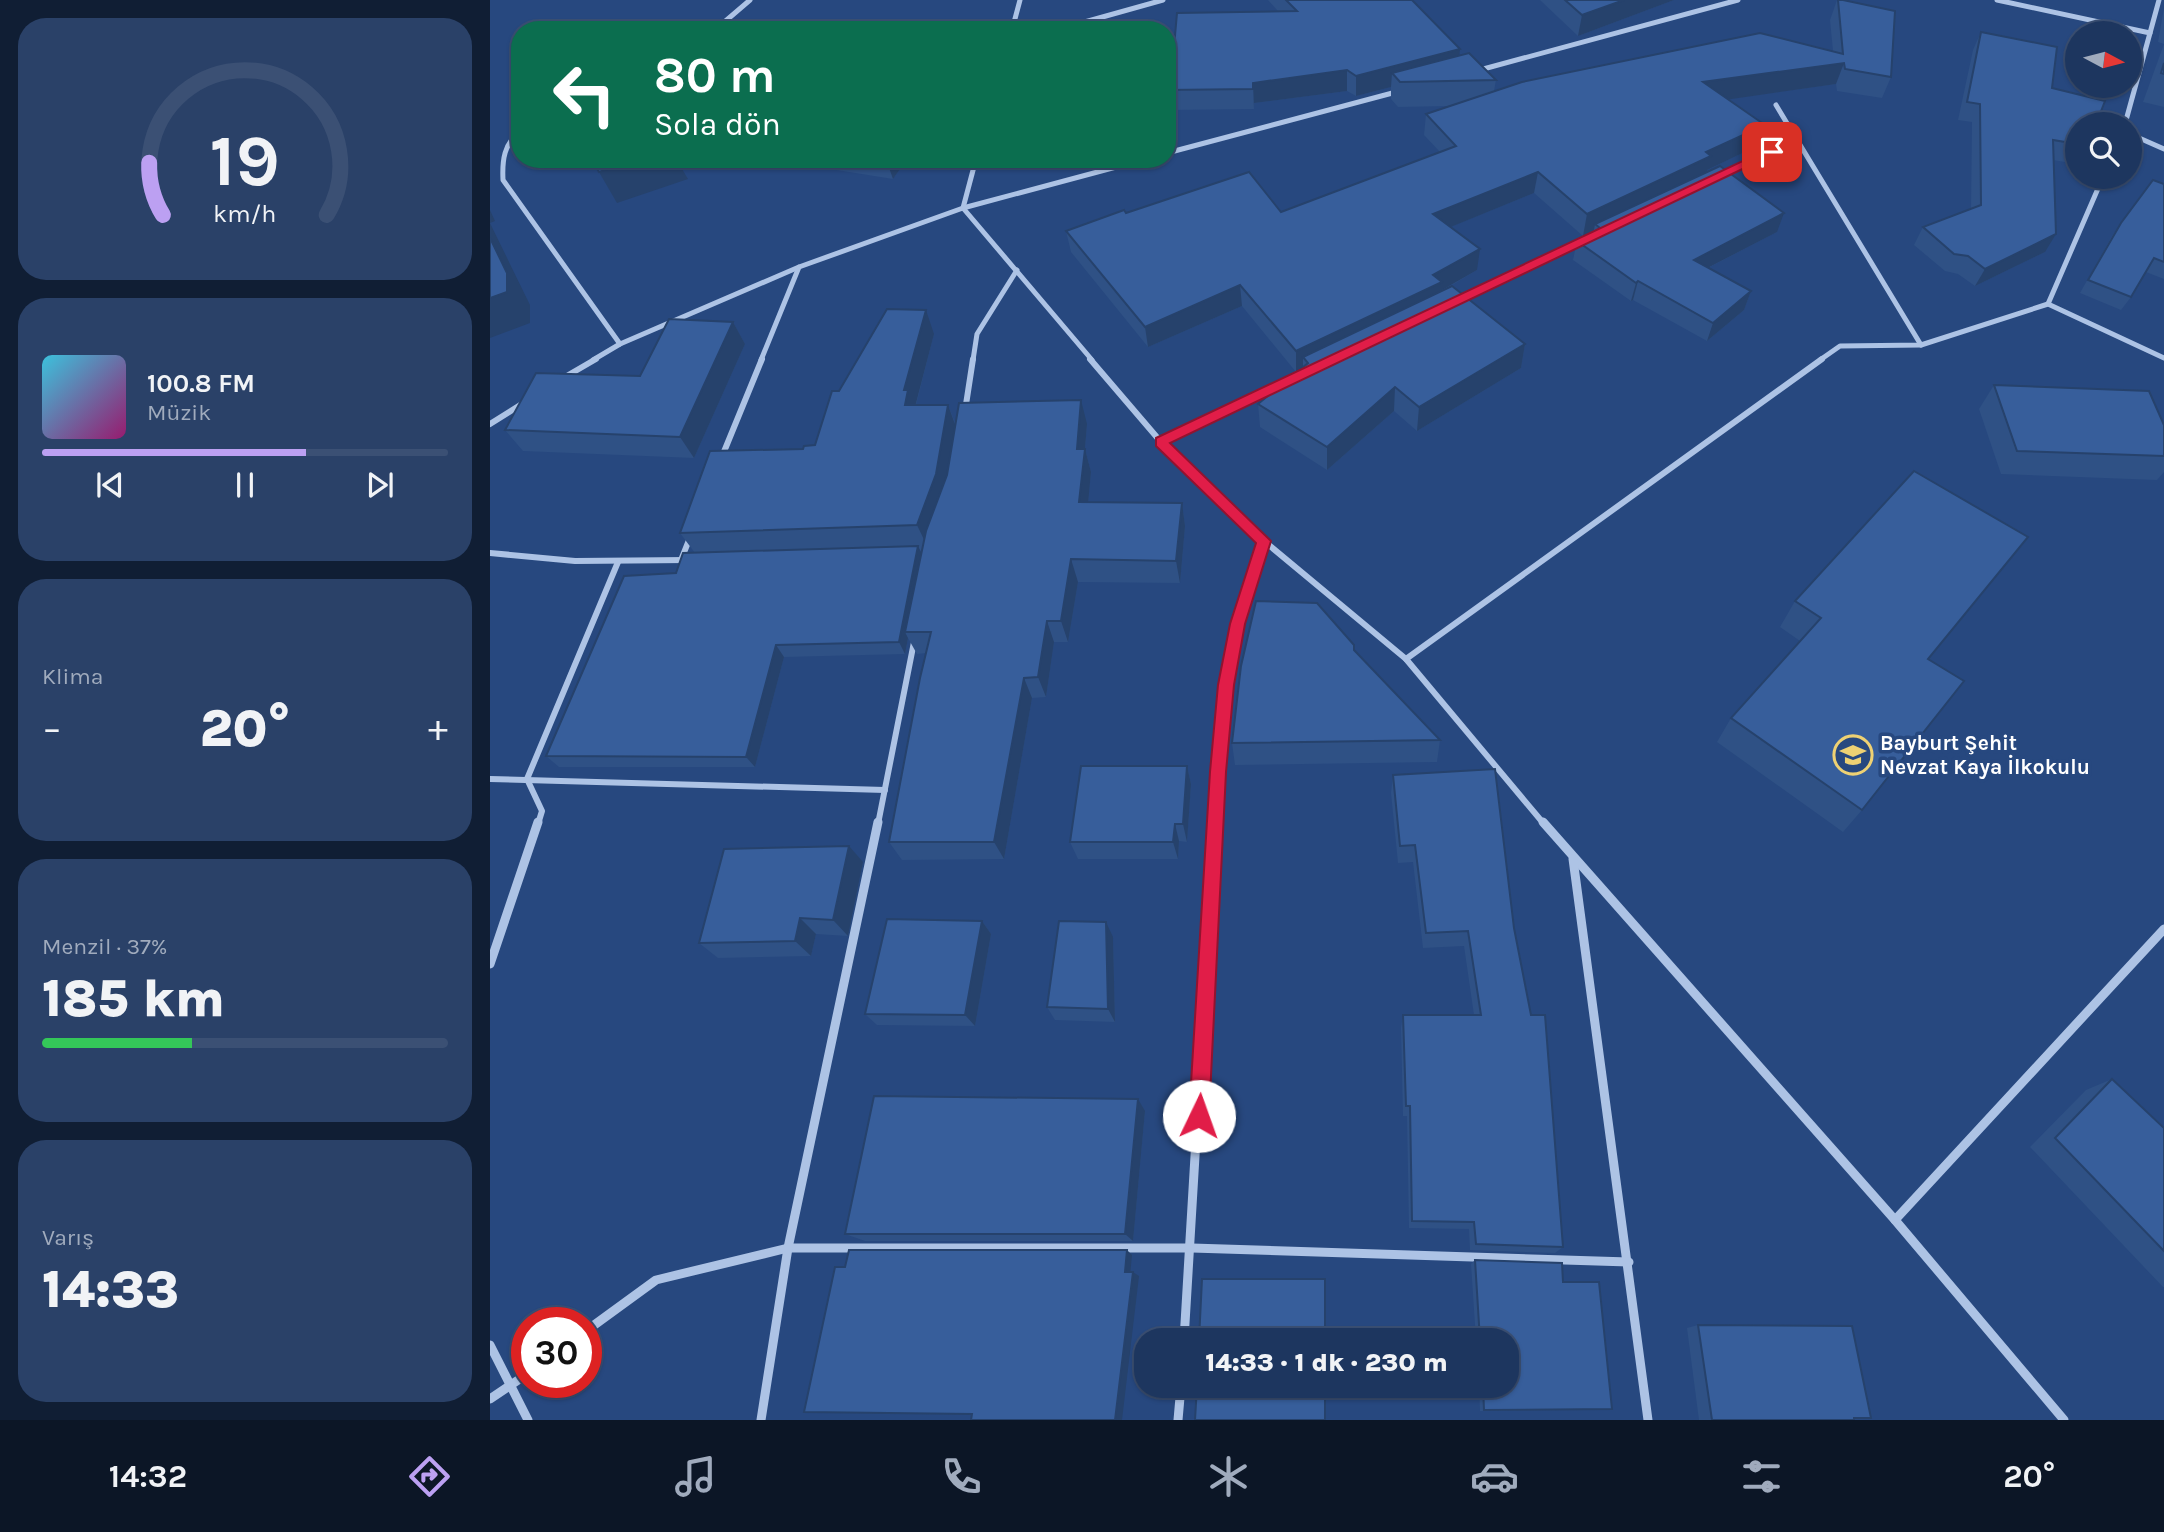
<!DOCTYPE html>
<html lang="tr">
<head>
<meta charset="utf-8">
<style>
	:root { --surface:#1d365f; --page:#2a4168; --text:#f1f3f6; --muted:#a0abbd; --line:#3b5074; --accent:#bca0f2 }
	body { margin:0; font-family:Karla,sans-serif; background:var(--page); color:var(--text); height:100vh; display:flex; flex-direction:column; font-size:26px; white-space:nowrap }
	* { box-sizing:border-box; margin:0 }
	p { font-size:23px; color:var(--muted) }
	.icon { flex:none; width:38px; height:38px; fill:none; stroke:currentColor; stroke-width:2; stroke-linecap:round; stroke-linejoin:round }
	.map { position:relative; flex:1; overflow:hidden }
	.details { display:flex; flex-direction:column; gap:18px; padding:18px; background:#101e34; width:490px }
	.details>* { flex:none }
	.guide { position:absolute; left:21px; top:21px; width:665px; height:147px; border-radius:28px; box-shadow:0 2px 5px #0004,0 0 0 2px var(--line); background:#0b6e4f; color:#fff; overflow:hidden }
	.needle { width:46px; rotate:97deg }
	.tools { position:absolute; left:1575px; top:21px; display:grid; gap:14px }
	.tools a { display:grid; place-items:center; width:77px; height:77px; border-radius:50%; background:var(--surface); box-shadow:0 2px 5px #0004,0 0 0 2px var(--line); font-size:35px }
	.speed { position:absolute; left:21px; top:1307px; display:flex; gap:14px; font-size:35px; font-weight:700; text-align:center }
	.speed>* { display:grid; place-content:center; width:91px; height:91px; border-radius:50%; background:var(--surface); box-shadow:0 2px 5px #0004,0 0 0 2px var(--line); line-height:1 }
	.speed .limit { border:10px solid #d22; background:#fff; color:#111 }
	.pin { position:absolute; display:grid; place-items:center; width:60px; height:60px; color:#fff; margin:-30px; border-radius:14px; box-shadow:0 4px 10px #0006 }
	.me { position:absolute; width:77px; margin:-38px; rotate:3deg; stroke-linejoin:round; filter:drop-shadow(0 0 5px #0008) }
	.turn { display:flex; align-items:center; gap:24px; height:147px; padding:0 28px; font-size:32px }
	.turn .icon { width:91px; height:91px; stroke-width:2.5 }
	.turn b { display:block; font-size:49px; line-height:60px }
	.big { font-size:52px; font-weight:800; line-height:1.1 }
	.details .card { flex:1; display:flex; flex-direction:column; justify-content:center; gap:10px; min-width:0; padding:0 24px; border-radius:28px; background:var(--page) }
	.details .dial { align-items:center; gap:0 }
	.dial svg { height:182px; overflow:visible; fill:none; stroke:var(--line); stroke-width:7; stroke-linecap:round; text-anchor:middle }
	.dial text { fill:var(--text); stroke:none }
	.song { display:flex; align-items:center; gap:21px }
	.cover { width:84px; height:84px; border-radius:10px; background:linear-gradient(135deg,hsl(190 70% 55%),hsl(320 70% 35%)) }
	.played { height:7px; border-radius:4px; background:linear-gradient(90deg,var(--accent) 65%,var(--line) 65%) }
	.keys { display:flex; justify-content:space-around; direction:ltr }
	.heat { display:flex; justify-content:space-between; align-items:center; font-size:38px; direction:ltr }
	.charge { height:10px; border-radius:5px; background:linear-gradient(90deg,#34c759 37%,var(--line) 0) }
	.trip { position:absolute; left:644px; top:1328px; width:385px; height:70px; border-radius:28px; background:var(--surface); box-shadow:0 2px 5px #0004,0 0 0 2px var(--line); font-weight:800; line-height:70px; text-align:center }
	.dock { display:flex; height:112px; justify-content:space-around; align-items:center; background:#0c1626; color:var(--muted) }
	.dock .icon { width:49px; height:49px }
	.dock .on { color:var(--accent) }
	.dock b { font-size:32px; color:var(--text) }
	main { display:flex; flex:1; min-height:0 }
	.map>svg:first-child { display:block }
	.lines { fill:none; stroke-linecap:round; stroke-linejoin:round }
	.minor-far2 { stroke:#adc3e5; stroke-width:5 }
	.minor-far1 { stroke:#adc3e5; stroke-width:6 }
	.minor { stroke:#adc3e5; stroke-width:9 }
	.wall { fill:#2f5185 }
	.shaded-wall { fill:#26426c }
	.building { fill:#375e9b; stroke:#26426c; stroke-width:2 }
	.route { fill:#e11d48; stroke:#92132f; stroke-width:2 }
	.labels { text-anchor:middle; stroke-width:7; stroke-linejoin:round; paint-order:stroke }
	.poi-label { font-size:21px; font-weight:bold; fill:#fff; stroke:#27487f; text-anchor:start }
</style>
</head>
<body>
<main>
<section class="details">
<div class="card dial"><svg viewBox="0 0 100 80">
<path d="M14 69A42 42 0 1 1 86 69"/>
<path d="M14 69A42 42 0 0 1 8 46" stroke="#bca0f2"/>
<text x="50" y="56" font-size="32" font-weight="700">19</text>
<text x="50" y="72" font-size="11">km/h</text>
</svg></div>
<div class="card">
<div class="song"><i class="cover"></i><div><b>100.8 FM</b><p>Müzik</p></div></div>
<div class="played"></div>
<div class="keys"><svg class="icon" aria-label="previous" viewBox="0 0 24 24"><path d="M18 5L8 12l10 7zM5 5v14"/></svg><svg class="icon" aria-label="pause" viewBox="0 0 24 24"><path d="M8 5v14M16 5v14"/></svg><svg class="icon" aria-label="next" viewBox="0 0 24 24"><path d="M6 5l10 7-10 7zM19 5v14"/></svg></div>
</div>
<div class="card"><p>Klima</p>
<div class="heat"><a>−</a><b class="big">20°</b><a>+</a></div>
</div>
<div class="card"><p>Menzil · 37%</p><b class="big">185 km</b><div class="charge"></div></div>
<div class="card"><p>Varış</p><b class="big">14:33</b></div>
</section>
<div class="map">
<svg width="1674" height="1420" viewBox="0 0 1674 1420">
	<rect width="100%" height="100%" fill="#27487f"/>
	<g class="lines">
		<g class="minor-far2">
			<polyline points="1507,0 1660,33 1635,124"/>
			<polyline points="225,30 260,0"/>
			<polyline points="522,30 530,0"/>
			<polyline points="566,30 673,0"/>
			<polyline points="1660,33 1669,0"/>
			<polyline points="986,71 1248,0"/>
			<polyline points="1286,105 1431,345"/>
			<path d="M 30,131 C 14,144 12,160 13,180 L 130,344"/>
			<polyline points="1640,134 1674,149"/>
			<polyline points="677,153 910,91"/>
			<polyline points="486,159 473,208 602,360"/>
			<polyline points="1231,176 1306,140"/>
			<polyline points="969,301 1094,241"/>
			<polyline points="1558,304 1613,177"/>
			<polyline points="103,360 130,344 309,267 473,208 656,159"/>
			<polyline points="271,360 309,267"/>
			<polyline points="483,360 487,334 527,270"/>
			<polyline points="1330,360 1350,346 1431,345 1558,304 1674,358"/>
		</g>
		<g class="minor-far1">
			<polyline points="600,359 671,442 774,541 916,659 1054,824"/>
			<polyline points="75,377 106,359"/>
			<polyline points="475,411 483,359"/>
			<polyline points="0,424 35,402"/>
			<polyline points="671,442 797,382"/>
			<polyline points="231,459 272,359"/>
			<polyline points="0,553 85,561 198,560"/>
			<polyline points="191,560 201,535"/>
			<polyline points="916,659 1332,359"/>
			<polyline points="0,779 395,790"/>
			<polyline points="48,824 52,811 37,779 128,562"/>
			<polyline points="388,824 425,637"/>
			<polyline points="725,824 736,685 747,624 774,541"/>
		</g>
		<g class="minor">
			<polyline points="1053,822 1405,1220 1574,1420"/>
			<polyline points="1083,859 1158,1420"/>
			<polyline points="0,964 48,822"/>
			<polyline points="1405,1220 1674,929"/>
			<polyline points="96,1331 166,1280 298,1248 702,1248 1139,1262"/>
			<polyline points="694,1340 725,822"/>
			<polyline points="0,1345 38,1420"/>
			<polyline points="0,1399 37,1374"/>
			<polyline points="271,1420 298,1248 388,822"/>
			<polyline points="688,1420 691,1386"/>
		</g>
	</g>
	<g class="wall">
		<polygon points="778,0 922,0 969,56 1006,80 1004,91 1343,51 1340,20 1347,0 1401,77 1392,98 1347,91 1346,84 1238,99 1267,146 1217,170 1216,172 1287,232 1218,268 1261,291 1254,310 1217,341 1143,300 1141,301 1083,260 1087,241 1104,232 1104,230 1093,236 1044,193 960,227 987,270 952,291 1035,344 1031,368 927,431 904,411 837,470 770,427 768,404 809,370 806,372 752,306 658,347 581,252 576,231 636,213 791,212 950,152 934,135 936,114 960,106 908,107 901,99 901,87 866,96 857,91 764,103 764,109 677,110 677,47 684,47 788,11"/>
		<polygon points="1050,0 1184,0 1088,36"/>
		<polygon points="1674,8 1674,107 1653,102 1674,44 1668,42"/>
		<polygon points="1491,32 1562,88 1587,124 1587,164 1563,160 1555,252 1485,286 1468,274 1455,271 1424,245 1433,227 1481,209 1482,122 1468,120 1483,50"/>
		<polygon points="330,159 417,159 403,179 334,168"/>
		<polygon points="1674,184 1674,279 1656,272 1641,297 1631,310 1590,293 1622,236 1631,223"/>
		<polygon points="243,322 255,344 204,458 33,451 15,430 150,376"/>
		<polygon points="444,334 426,405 458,405 466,425 597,424 595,449 601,472 598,502 692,503 695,526 690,583 588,582 578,642 564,642 556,697 542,698 514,859 412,860 399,842 436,653 427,654 418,638 415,654 294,657 265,767 69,767 56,756 186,573 205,553 190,533 325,445 349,391"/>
		<polygon points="1504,385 1674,425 1674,472 1667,480 1511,474 1489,409"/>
		<polygon points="1305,601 1439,659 1372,810 1353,832 1227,742 1241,718 1310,641 1290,627"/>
		<polygon points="864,645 864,650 950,740 947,762 745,765 742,743"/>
		<polygon points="697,766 701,784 697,842 689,841 688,859 588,859 580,842"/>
		<polygon points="903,775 1024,928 1073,1247 1065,1253 980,1250 979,1229 919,1228 917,1116 913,1116 911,1028 913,1015 984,1015 974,946 933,948 923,862 908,863 901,793"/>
		<polygon points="373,862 358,936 326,934 321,956 228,958 209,943"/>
		<polygon points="492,921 501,934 485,1026 387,1025 375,1014"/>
		<polygon points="623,937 625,1022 565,1020 557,1007"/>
		<polygon points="1622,1079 1674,1128 1674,1287 1673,1287 1540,1147 1596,1090"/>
		<polygon points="655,1111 643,1241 375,1241 355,1234"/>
		<polygon points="985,1260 1073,1282 1122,1409 990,1411 989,1386 1017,1386 1017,1340 986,1340 981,1264"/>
		<polygon points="1208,1325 1364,1418 1364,1420 1209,1420 1197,1328"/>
	</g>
	<g class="shaded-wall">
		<polygon points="1134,0 1184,0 1088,36 1092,15"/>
		<polygon points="970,49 968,70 902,73 901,87 866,96 866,76"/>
		<polygon points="1354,63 1346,84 1207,104 1213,82"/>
		<polygon points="857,70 857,91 764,103 764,109 763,83"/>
		<polygon points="1275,125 1267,146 1217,170 1215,178 1105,224 1104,230 1093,236 1097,214 1216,152"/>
		<polygon points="147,159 196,159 199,166 192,169 198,179 127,203 109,172"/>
		<polygon points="396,159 417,159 403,179"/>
		<polygon points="1048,172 1044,193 941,235 943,214"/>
		<polygon points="0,210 5,221 0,223 40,305 40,323 0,338"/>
		<polygon points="1294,213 1287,232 1198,278 1204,260"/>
		<polygon points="1566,234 1555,252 1485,286 1495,269"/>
		<polygon points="990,249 987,270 952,290 950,303 818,363 813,357 813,368 806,372 806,351"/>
		<polygon points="1148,281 1143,300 1141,301 1146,283"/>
		<polygon points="750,285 752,306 658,347 655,327"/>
		<polygon points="1261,291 1254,310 1217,341 1223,323"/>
		<polygon points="436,310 444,334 425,407 415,405 414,390"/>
		<polygon points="243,322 255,344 204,458 190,437"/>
		<polygon points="1035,344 1031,368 927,431 929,407"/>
		<polygon points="905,387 904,411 837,470 837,447"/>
		<polygon points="591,400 597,424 593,472 587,449"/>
		<polygon points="458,405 466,427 455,496 437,546 427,525"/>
		<polygon points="595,449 601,472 596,525 589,502"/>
		<polygon points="692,503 695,526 690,583 686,561"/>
		<polygon points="428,546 434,558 415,632 418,638 415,654 409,642"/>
		<polygon points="581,559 588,582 578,642 571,621"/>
		<polygon points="557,621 564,642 556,697 548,677"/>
		<polygon points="286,645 294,657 265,767 256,757"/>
		<polygon points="534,678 542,698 514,859 504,842"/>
		<polygon points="697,766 701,784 697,842 693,824"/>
		<polygon points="685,824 689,841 688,859 683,842"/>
		<polygon points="359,846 373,862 358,936 343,920"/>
		<polygon points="310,918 326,934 321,956 305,941"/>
		<polygon points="492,921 501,934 485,1026 475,1015"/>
		<polygon points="616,922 623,937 625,1022 618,1009"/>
		<polygon points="648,1099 655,1111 643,1241 635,1234"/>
		<polygon points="637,1250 642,1255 640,1276 635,1272"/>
		<polygon points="643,1272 649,1276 632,1420 625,1420"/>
	</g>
	<g class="building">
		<polygon points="796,0 922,0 970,49 866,76 857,70 763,83 763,89 677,90 677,47 684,47 687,13 807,11"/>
		<polygon points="1075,0 1134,0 1092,15"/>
		<polygon points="1348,0 1353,0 1405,11 1401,77 1355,69 1354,63 1213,82 1275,125 1216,152 1221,156 1097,214 1048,172 943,214 990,249 943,275 952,282 806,351 750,285 655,327 576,231 634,210 636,213 759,172 791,212 966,146 936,114 1032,82 1270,33 1353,54"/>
		<polygon points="1491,32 1567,47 1562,88 1615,101 1606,124 1587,124 1587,144 1563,140 1566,234 1495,269 1478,256 1464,254 1433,227 1491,205 1490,104 1477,102"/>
		<polygon points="979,53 1006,80 910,82 902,73"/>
		<polygon points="1674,63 1674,74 1671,73"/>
		<polygon points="102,159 147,159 109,172"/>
		<polygon points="1230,166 1294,213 1204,260 1261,291 1223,323 1148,281 1146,283 1087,241 1110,228 1105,224"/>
		<polygon points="1663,180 1674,184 1674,262 1664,258 1641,297 1598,280 1631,223"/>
		<polygon points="0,238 17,273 17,292 0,298"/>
		<polygon points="962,286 1035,344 929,407 905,387 837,447 768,404 818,363 813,357"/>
		<polygon points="397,309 436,310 414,390 418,390 415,405 458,405 446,474 427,525 190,533 220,451 313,449 314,446 325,445 342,391 349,391"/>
		<polygon points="179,319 243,322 190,437 15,430 46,373 150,376"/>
		<polygon points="1504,385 1659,391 1674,425 1674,456 1527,451"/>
		<polygon points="591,400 587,449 595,449 589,502 692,503 686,561 581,559 571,621 557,621 548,677 534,678 504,842 399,842 430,678 441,632 415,632 436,531 457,475 469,403"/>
		<polygon points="1424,471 1538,537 1438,659 1474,681 1372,810 1241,718 1331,618 1305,601"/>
		<polygon points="428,546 409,642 286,645 256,757 56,756 134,576 186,573 193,553"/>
		<polygon points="766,601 827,603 864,645 864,650 950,740 742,743 751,666"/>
		<polygon points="591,766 697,766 693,824 685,824 683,842 580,842"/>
		<polygon points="1005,769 1024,928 1041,1015 1055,1015 1073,1247 986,1244 984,1222 922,1221 920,1106 916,1106 913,1015 991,1015 978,931 936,933 925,845 910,846 903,775"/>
		<polygon points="359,846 343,920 310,918 305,941 209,943 234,849"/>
		<polygon points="397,919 492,921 475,1015 375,1014"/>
		<polygon points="569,921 616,922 618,1009 557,1007"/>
		<polygon points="1622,1079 1674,1128 1674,1251 1565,1138"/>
		<polygon points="384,1096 648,1099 635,1234 355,1234"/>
		<polygon points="359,1250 637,1250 635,1272 643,1272 625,1420 481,1420 482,1414 314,1412 345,1267 355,1267"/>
		<polygon points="985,1260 1072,1263 1073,1282 1109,1282 1122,1409 994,1410 993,1386 1017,1386 1017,1340 990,1340"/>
		<polygon points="712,1279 835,1279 835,1340 709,1340"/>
		<polygon points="1208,1325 1362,1326 1381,1418 1364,1418 1364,1420 1222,1420"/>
		<polygon points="707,1386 835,1386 835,1420 705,1420"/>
	</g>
	<polygon class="route" points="1278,149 1288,152 680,443 781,541 755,624 744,685 736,772 719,1116 716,1123 709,1126 702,1123 699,1116 720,772 728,685 740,624 766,543 666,446 666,438"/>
	<defs>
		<g id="school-ring" transform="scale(2.0125)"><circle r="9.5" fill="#27487f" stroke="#eed173" stroke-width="1.5"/><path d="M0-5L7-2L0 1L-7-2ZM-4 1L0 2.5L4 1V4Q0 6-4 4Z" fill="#eed173"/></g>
	</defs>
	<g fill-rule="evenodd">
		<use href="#school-ring" x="1363" y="755"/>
	</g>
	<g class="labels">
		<g class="poi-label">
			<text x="1390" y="750">Bayburt Şehit<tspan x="1390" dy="24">Nevzat Kaya İlkokulu</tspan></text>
		</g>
	</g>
</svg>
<div class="tools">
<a><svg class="needle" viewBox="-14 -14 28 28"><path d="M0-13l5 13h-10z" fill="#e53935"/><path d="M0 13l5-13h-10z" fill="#a0abbd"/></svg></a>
<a><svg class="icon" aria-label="search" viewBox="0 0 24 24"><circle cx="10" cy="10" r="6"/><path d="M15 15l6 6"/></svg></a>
</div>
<div class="speed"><div class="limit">30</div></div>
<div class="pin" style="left:1282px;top:152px;background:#d93025"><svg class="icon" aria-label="arrive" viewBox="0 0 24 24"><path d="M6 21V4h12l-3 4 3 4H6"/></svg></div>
<svg class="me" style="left:709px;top:1116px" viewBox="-20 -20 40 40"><circle r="19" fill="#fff"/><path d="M0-13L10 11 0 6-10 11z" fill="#e11d48"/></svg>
<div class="trip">14:33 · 1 dk · 230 m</div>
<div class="guide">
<div class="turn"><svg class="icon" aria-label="left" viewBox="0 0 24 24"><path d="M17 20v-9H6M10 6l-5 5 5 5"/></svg><div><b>80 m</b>Sola dön</div></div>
</div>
</div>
</main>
<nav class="dock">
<b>14:32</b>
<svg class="icon on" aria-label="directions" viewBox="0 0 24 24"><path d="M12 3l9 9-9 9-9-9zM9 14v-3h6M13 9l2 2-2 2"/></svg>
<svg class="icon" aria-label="music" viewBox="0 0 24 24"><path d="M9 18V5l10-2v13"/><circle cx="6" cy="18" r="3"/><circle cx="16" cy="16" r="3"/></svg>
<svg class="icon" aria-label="phone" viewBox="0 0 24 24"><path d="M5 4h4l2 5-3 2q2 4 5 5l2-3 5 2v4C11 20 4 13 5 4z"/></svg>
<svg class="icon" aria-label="climate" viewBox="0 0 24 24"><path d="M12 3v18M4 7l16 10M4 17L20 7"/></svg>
<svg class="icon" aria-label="car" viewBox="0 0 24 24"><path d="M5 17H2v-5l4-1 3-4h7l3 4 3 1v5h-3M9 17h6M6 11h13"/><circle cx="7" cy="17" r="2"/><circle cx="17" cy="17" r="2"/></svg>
<svg class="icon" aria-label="filters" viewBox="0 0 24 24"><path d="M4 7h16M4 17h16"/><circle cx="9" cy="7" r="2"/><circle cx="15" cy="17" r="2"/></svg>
<b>20°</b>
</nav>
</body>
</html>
